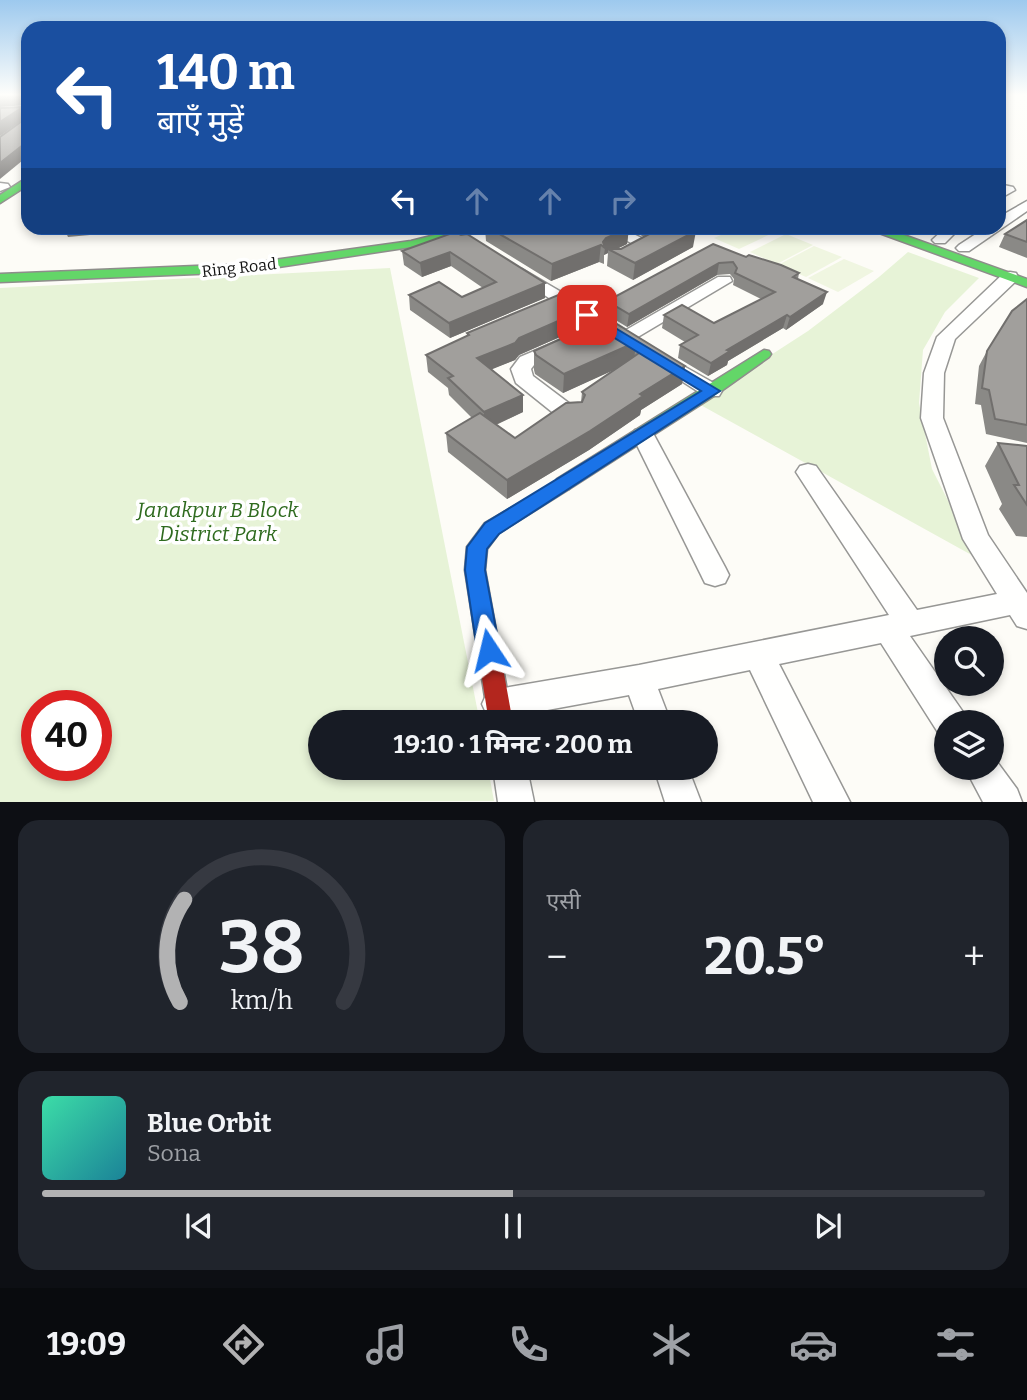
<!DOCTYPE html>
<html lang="hi">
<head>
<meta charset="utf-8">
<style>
	:root { --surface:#171b24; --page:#20242c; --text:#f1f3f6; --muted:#9ea1a6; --line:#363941; --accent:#b2b2b3 }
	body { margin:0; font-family:Bitter,"Noto Sans Devanagari",serif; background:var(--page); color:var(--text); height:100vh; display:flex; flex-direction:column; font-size:26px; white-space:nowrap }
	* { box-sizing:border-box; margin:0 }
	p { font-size:23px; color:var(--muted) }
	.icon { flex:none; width:38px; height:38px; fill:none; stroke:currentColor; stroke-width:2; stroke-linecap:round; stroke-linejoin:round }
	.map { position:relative; height:802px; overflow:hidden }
	.panel { display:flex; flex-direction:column; gap:18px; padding:18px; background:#0d0f14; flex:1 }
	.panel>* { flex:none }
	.top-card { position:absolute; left:21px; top:21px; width:985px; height:214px; border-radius:21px; box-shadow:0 4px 10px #0003; background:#1a4fa0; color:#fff; overflow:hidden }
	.controls { position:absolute; left:934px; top:626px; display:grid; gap:14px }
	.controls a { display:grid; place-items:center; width:70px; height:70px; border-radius:50%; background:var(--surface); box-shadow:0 4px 10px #0003; font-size:35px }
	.speed { position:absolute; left:21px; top:690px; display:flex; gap:14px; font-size:35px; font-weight:700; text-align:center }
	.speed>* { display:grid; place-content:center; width:91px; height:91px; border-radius:50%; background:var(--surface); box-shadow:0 4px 10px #0003; line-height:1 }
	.speed .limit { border:10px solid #d22; background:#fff; color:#111 }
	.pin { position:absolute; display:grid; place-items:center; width:60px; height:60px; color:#fff; margin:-30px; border-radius:14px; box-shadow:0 4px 10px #0006 }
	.me { position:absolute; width:77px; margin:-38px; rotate:350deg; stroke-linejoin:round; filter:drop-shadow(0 0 5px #0008) }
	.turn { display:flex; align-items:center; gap:24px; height:147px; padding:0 21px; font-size:32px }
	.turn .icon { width:91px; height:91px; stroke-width:2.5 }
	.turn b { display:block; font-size:49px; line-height:60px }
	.lanes { display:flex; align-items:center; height:66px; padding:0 21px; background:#0003; justify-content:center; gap:35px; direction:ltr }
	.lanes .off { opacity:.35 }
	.big { font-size:52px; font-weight:700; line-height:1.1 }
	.panel .widget { flex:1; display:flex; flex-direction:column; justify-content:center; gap:10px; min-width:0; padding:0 24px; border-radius:21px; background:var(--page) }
	.panel .dial { align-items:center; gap:0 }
	.dial svg { height:182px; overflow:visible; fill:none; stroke:var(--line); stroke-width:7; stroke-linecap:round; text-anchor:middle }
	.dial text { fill:var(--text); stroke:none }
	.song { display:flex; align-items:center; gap:21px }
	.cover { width:84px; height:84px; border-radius:10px; background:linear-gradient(135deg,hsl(160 70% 55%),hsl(190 70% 35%)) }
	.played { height:7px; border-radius:4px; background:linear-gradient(90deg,var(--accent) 50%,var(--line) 50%) }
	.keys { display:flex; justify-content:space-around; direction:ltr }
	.heat { display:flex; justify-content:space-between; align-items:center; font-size:38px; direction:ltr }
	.panel .tiles { flex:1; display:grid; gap:18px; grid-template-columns:1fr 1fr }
	.widget:last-child { grid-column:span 2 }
	.trip { position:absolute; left:308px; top:710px; width:410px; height:70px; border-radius:35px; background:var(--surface); box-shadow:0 4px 10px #0003; font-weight:700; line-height:70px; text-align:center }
	.tab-bar { display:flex; height:112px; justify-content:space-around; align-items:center; background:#090b0e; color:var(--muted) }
	.tab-bar .icon { width:49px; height:49px }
	.tab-bar .selected { color:var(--accent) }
	.tab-bar b { font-size:32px; color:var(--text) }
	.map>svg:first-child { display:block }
	.green { fill:#e7f3d7; fill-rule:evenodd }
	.pitch { fill:#f0f6e1 }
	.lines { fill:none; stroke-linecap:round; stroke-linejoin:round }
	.street-casing { stroke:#979795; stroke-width:3 }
	.fast-casing { stroke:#8e8d8b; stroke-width:3 }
	.jam-casing { stroke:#8e8d8b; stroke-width:3 }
	.street { fill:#fffffe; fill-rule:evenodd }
	.fast { fill:#63d668; fill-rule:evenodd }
	.jam { fill:#b3261e; fill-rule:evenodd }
	.wall { fill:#8a8986; fill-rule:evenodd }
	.shaded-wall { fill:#716f6d }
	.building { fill:#a19f9c; stroke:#716f6d; stroke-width:2 }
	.route { fill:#1a73e8; stroke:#114b97; stroke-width:2 }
	.labels { text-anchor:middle; stroke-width:7; stroke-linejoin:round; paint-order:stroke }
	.far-street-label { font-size:16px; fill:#111; stroke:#fff }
	.near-park-label { font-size:21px; font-style:italic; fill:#2f6b1f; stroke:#fff }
</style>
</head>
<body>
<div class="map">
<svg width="1027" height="802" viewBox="0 0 1027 802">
	<rect width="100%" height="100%" fill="#fdfcf7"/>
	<g class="green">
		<polygon points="908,252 979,278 945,312 923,350 919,403 932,469 977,558 697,403 808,331 879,277"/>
		<path d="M 390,268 L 480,723 L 320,723 L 320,768 L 488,768 L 494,801 L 0,802 L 0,288 ZM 37,705 L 96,705 L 96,765 L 37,765 Z"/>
	</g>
	<g class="pitch">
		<polygon points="737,228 770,228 777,231 739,249 714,238"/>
		<polygon points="786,234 813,245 777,264 750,252"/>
		<polygon points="814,246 842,257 806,277 778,265"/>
		<polygon points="844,259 874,271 838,292 808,278"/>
	</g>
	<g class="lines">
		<g class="street-casing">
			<g id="street">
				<polygon points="0,183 8,184 10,187 0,191"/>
				<polygon points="999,184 1013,187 1015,190 999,199"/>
				<polygon points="1027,201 1027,211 969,251 959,251 956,248 959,245 985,228 999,228 999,217"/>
				<polygon points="603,228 621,228 654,244 635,255 623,255 621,252 633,244"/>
				<polygon points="945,228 960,228 945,243 935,243 932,240"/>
				<polygon points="522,269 626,330 718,277 730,277 732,281 626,344 615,340 516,277 514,274"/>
				<polygon points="1010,272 1016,273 1018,277 1016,281 955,339 944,373 943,418 988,535 1027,593 1027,629 1017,626 1010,615 910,636 963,712 967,723 947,723 947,737 939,734 881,643 779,664 850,802 813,802 750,670 658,689 671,723 639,723 629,695 498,719 487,715 482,704 487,693 498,689 639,665 889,615 796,472 800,466 808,464 816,466 917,610 997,594 963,539 921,418 924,373 937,337 1004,273"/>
				<polygon points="558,341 565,343 568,347 565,351 534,365 531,369 533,376 578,410 581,415 578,420 562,420 516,383 511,369 520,357"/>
				<polygon points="662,354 719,386 722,391 719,396 705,396 655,364 652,360"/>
				<polygon points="643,428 651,430 654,435 725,567 729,575 725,583 715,586 705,583 632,435 635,430"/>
				<polygon points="992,755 1017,789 1022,802 983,802 965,768 992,768"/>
				<polygon points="493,768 527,768 534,802 498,802"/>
				<polygon points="654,768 688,768 701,802 665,802"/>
			</g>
		</g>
		<g class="fast-casing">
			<g id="fast">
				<polygon points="28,177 28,185 0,203 0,195"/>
				<polygon points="463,228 480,228 411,247 245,272 0,282 0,274 245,264 411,241"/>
				<polygon points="870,228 884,228 1027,279 1027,287 871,230"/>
				<polygon points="764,350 769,351 771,354 769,357 717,394 569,489 557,489 554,484 557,479"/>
			</g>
		</g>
		<g class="jam-casing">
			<polygon id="jam" points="563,478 569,479 572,484 569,489 499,533 487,549 485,570 513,723 489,723 465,570 467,547 485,523"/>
		</g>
		<use href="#street" class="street"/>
		<use href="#fast" class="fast"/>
		<use href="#jam" class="jam"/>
	</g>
	<g class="wall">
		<polygon points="1027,220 1027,258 999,247 1005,234"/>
		<polygon points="64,228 95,228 90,235 68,237"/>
		<path d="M 485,228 L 688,228 L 693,247 L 633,280 L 607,266 L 608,253 L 604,255 L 604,264 L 599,262 L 551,281 L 486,241 ZM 629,229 L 644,237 L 621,249 L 617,249 L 627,244 Z"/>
		<polygon points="455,232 545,298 450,338 410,310 409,295 462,297 483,288 451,266 422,277 404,265 402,251"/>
		<polygon points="713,244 746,257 799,273 798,279 823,304 786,330 783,328 728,361 727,365 708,376 678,358 680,345 685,342 662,328 664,315 714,323 761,299 733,285 734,279 730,274 717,275 627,327 606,314 607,301"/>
		<polygon points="1027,299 1027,443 986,434 981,405 975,404 979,366 987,351"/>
		<polygon points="607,318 685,366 682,384 641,410 640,415 589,450 507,499 448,452 446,433 472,418 449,395 448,388 428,372 426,355 467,336 467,333 587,325 519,355 515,360 491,369 523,395 523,412 496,425 515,438 581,402 582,392 617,368 563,393 535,374 534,370 534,351"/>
		<polygon points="998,443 1027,446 1027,537 1016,536 999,509 1002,504 985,466"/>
	</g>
	<g class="shaded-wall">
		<polygon points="24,96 28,105 0,107 0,97"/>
		<polygon points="23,107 27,117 0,136 0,122"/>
		<polygon points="28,141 28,156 0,179 0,163"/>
		<polygon points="87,228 95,228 90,235"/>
		<polygon points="629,228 627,244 612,251 608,249 608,253 604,255 605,248 603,242 606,238"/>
		<polygon points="696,231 693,247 633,280 635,263"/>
		<polygon points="601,245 599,262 551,281 552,264"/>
		<polygon points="450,252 451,266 422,277 420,263"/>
		<polygon points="719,263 717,275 627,327 629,314"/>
		<polygon points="545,283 545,298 450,338 449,323"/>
		<polygon points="827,292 823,304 786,330 790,317"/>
		<polygon points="588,308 587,325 519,355 515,360 478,375 477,358 519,338"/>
		<polygon points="787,315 783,328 728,361 727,365 708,376 711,363 727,350"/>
		<polygon points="636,342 634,361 563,393 564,374"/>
		<polygon points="685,366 682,384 641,410 640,415 589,450 507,499 507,480 640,394"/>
		<polygon points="523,395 523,412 484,430 484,412"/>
	</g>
	<g class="building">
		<polygon points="0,94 28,94 28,141 0,163 0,137 26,118 24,106 27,98 24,96 0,97"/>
		<polygon points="23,107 0,122 0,108"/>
		<polygon points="1027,220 1027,242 1005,234"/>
		<polygon points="489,228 629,228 606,238 603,242 605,248 601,245 552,264"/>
		<polygon points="658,228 688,228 696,231 635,263 608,249 621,249 657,230"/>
		<polygon points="455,232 461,235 467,234 545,283 449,323 409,295 439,282 462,297 496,282 450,252 420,263 402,251"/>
		<polygon points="713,244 746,257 749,255 781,265 799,273 793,277 827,292 790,317 787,315 727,350 730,351 711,363 680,345 698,335 664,315 682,305 714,323 775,292 735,273 737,268 733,262 719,263 629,314 607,301"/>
		<polygon points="563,293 588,308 519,338 515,343 477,358 523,395 484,412 448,378 453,376 426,355 469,335 467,333"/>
		<polygon points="1027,299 1027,425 995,419 989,390 982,388 987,351 1012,311"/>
		<polygon points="607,318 685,366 640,394 643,396 590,431 507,480 446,433 480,413 515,438 566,403 582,402 585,395 582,392 642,351 636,342 564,374 536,355 534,351"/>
		<polygon points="998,443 1027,446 1027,505 1014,485 1019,485"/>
	</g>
	<linearGradient id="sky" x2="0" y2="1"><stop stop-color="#9dc9ee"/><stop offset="0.46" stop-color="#fefefb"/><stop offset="1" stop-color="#fefefb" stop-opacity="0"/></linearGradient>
	<rect width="1027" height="206" fill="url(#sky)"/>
	<polygon class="route" points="587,311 720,391 499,534 487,549 485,570 500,650 497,658 489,661 481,658 477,650 465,570 467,547 485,523 701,391 582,318 580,315"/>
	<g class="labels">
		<g class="far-street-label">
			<text transform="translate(239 267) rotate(-6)" y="6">Ring Road</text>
		</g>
		<g class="near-park-label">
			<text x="218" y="517">Janakpur B Block<tspan x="218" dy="24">District Park</tspan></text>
		</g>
	</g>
</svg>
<div class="controls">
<a><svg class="icon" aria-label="search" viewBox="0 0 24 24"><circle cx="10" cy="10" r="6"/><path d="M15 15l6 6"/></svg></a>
<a><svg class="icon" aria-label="layers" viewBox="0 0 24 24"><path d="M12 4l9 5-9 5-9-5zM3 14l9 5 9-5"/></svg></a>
</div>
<div class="speed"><div class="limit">40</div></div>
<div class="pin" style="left:587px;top:315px;background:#d93025"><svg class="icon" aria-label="arrive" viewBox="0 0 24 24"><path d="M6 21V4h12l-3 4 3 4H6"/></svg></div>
<svg class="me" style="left:489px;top:650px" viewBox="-20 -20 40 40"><path d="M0-17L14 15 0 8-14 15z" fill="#1a73e8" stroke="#fff" stroke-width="4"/></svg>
<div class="trip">19:10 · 1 मिनट · 200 m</div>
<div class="top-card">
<div class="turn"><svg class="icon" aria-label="left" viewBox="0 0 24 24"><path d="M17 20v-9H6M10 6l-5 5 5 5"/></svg><div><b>140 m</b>बाएँ मुड़ें</div></div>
<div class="lanes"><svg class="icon" aria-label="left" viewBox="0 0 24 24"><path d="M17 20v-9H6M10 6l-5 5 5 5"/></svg><svg class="icon off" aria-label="ahead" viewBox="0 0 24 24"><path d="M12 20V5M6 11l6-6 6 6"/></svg><svg class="icon off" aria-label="ahead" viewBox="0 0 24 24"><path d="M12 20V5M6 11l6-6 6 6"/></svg><svg class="icon off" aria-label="right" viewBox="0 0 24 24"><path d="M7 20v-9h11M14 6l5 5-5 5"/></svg></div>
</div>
</div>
<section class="panel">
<div class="tiles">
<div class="widget dial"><svg viewBox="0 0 100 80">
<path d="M14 69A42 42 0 1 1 86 69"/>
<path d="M14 69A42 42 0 0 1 16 24" stroke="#b2b2b3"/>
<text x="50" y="56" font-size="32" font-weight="700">38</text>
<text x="50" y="72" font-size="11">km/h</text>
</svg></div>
<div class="widget"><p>एसी</p>
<div class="heat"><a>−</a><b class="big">20.5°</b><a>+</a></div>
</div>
<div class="widget">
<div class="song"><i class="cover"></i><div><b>Blue Orbit</b><p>Sona</p></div></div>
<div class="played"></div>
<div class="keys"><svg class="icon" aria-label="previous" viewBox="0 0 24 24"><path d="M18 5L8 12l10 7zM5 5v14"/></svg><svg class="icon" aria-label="pause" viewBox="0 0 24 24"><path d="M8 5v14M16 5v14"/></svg><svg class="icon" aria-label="next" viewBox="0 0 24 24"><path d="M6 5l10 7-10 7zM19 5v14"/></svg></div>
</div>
</div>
</section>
<nav class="tab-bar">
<b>19:09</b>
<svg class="icon selected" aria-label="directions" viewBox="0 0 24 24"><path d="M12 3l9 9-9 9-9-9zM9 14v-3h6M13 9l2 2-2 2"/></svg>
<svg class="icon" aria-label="music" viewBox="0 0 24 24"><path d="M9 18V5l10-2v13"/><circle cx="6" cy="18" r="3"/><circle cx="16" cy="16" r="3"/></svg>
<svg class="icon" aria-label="phone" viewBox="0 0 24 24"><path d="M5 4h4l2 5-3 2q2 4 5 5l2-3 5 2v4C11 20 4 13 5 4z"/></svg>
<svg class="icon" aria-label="climate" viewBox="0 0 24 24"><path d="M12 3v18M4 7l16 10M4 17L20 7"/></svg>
<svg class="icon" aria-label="car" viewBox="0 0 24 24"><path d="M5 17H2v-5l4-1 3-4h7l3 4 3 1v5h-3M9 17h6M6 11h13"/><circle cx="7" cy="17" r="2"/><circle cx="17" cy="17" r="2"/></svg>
<svg class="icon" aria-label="filters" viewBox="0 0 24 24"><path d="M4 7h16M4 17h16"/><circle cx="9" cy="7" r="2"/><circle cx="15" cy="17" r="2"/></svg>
</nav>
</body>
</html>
